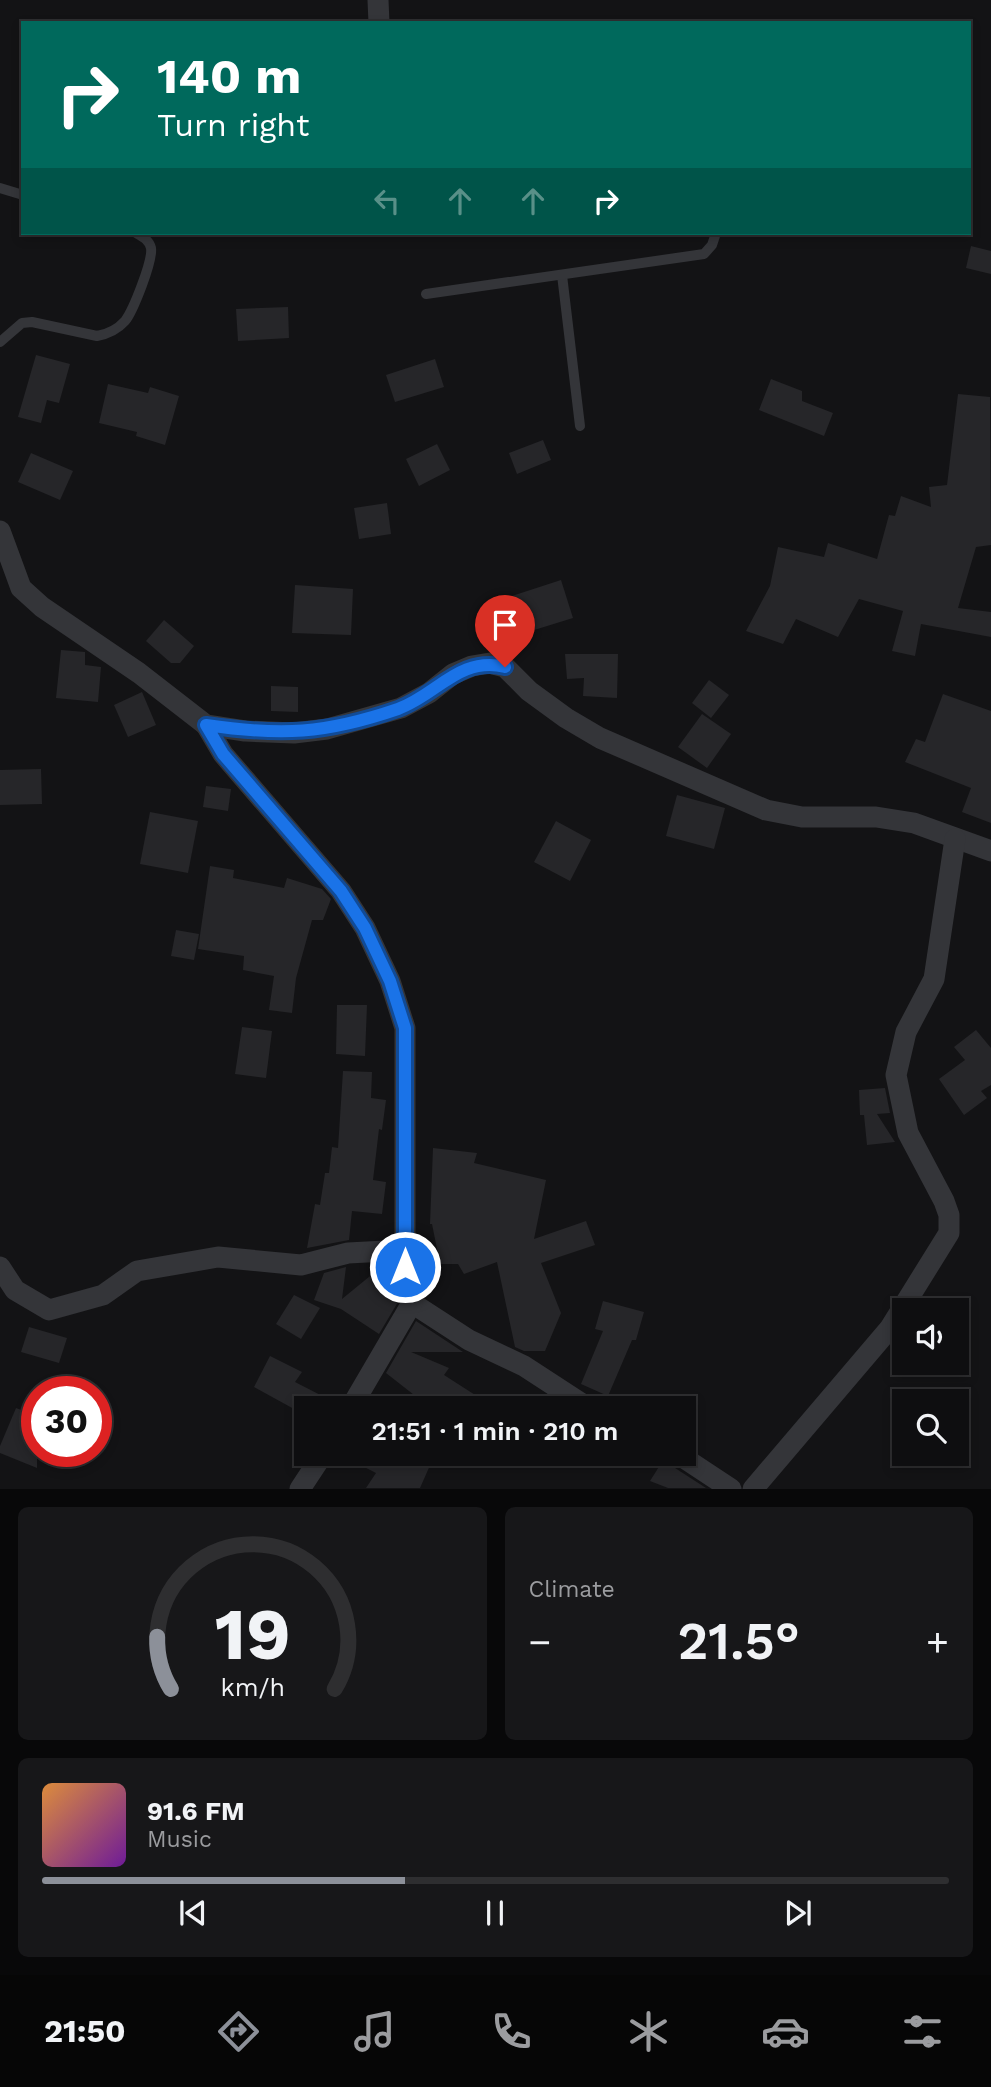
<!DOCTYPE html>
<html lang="en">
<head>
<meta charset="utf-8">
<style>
	:root { --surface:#0e0e10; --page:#171719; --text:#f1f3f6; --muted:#9b9c9f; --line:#2e2e30; --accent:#8c9099 }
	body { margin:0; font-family:"Work Sans",sans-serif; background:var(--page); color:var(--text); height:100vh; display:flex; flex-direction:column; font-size:26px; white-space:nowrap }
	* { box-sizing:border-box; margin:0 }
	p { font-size:23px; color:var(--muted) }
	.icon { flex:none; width:38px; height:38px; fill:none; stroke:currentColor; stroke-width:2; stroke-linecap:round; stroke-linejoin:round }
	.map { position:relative; height:1489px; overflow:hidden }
	.sheet { display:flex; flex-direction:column; gap:18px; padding:18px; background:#080809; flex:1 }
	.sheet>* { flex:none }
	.hud { position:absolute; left:21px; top:21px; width:950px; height:214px; border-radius:0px; box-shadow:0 4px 10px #0003,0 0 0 2px var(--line); background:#00695c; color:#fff; overflow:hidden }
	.fabs { position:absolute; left:892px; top:1298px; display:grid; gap:14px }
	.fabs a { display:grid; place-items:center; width:77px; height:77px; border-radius:0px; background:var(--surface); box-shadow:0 4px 10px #0003,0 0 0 2px var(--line); font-size:35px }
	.speed { position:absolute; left:21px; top:1376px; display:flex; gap:14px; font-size:35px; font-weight:700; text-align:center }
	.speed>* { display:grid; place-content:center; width:91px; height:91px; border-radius:50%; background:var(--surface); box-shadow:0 4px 10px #0003,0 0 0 2px var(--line); line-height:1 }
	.speed .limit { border:10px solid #d22; background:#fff; color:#111 }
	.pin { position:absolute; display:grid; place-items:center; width:60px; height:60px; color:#fff; margin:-72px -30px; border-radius:50% 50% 50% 0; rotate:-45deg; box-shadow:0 0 7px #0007 }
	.pin .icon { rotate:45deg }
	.me { position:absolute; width:77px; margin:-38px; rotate:0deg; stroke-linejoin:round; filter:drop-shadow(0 0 5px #0008) }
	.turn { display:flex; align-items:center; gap:24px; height:147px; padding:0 21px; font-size:32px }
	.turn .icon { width:91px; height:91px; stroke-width:2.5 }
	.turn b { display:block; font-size:49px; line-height:60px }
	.lanes { display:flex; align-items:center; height:66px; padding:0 21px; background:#0003; justify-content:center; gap:35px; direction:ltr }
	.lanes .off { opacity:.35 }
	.big { font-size:52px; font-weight:600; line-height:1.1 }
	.sheet .card { flex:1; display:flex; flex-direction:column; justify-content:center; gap:10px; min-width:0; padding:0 24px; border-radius:10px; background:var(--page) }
	.sheet .dial { align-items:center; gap:0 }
	.dial svg { height:182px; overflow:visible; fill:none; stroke:var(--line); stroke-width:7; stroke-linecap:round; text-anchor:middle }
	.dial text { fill:var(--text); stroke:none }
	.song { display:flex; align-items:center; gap:21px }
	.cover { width:84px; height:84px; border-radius:10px; background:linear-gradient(135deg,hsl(30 70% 55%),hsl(280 70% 35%)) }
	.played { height:7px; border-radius:4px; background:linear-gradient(90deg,var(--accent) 40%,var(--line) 40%) }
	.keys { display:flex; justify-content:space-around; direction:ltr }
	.heat { display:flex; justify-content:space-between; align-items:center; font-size:38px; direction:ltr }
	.sheet .tiles { flex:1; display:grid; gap:18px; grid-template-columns:1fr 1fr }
	.card:last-child { grid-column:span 2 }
	.trip { position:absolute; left:294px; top:1396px; width:402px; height:70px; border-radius:0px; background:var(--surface); box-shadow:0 4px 10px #0003,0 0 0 2px var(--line); font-weight:600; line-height:70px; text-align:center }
	.menu { display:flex; height:112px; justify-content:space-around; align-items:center; background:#060606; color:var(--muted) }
	.menu .icon { width:49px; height:49px }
	.menu .selected { color:var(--accent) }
	.menu b { font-size:32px; color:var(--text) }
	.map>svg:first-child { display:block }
	.building { fill:#262629 }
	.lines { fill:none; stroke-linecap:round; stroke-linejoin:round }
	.lane { stroke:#343539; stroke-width:10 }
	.street { stroke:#343539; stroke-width:21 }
	.route-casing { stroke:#114b97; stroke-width:18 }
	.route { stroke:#1a73e8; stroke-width:12 }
</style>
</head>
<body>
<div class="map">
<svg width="991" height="1489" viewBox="0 0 991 1489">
	<rect width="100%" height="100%" fill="#131315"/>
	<g class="building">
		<polygon points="971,246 991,251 991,274 966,268"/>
		<polygon points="288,307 289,338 238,341 236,309"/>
		<polygon points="36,355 70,364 59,403 47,400 41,423 18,417"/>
		<polygon points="435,359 444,387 395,402 386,375"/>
		<polygon points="771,379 802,391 802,401 833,413 824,436 759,410"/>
		<polygon points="108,384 148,393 150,387 179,396 165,445 136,436 137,432 99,423"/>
		<polygon points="958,394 990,397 991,545 976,547 958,608 991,612 991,637 921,624 915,656 892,651 903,611 859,599 838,637 796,619 783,644 746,631 770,586 778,547 824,557 828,543 877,559 889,515 895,516 901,496 931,507 929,487 947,485"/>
		<polygon points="543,440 551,460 517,474 509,453"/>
		<polygon points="437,444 450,470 419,486 406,459"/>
		<polygon points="31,453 73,471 60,500 18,482"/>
		<polygon points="387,503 391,534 359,539 354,508"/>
		<polygon points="561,580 573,618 518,635 506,598"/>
		<polygon points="295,585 353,589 351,635 292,633"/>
		<polygon points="164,620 194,646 180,663 171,663 146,641"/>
		<polygon points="61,650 85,652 85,665 101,667 98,702 56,698"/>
		<polygon points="565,654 618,654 617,698 583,696 584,678 567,679"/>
		<polygon points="709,680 729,695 711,718 692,703"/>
		<polygon points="271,686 298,687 298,712 271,711"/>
		<polygon points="142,692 156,725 128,737 114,705"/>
		<polygon points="943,694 991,711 991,823 962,812 971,788 905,762 916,739 925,742"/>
		<polygon points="702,714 731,734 707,768 678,747"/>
		<polygon points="41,769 42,804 0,805 0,770"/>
		<polygon points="206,786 231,789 228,811 203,807"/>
		<polygon points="677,795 725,808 714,849 666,836"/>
		<polygon points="150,812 198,821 188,873 140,864"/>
		<polygon points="556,821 591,840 570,881 534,862"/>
		<polygon points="210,866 234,870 233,878 284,888 287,878 322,889 331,899 323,920 312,920 296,978 292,1013 269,1010 274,976 243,970 244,956 198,949"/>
		<polygon points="176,930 199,934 194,960 171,956"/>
		<polygon points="337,1005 367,1005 365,1056 336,1054"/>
		<polygon points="242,1027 272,1031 266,1078 235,1074"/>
		<polygon points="976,1030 991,1048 991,1085 981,1091 987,1098 964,1115 939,1079 965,1060 954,1047"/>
		<polygon points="343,1071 372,1072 371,1098 386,1100 382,1130 379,1129 373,1180 386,1182 382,1214 352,1211 349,1240 307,1248 315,1204 320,1205 325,1173 329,1173 332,1147 338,1148"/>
		<polygon points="885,1088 890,1113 877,1114 895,1142 867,1145 864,1115 860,1115 859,1090"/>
		<polygon points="433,1148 477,1153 474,1163 546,1180 534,1239 586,1221 595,1245 541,1263 561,1313 545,1351 524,1351 515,1347 497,1262 464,1274 458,1264 440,1264 432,1224 430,1224"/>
		<polygon points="346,1267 342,1299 375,1272 394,1292 398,1302 379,1334 341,1309 314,1300 324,1273"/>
		<polygon points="294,1295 320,1308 301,1339 276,1324"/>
		<polygon points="603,1301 644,1312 636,1340 632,1340 608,1396 581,1384 603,1331 595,1329"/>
		<polygon points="416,1321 463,1352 411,1352 449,1368 444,1375 497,1409 432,1409 386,1373"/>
		<polygon points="29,1327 67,1338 59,1363 21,1352"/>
		<polygon points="270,1356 302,1372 295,1382 338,1404 337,1409 294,1409 254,1387"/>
		<polygon points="16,1408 37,1416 37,1468 0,1453 0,1446"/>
		<polygon points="339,1454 435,1454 420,1488 366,1488 376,1473"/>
		<polygon points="662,1462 675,1468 706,1488 668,1488 650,1481"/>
	</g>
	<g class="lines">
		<g class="lane">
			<polyline points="0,188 23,195"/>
			<polyline points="562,275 580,426"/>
			<polyline points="426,294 704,254 712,245 716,233"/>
			<path d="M 0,342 L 22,323 L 32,322 L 97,336 C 108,334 117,330 125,321 C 133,311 153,261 151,248 C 149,240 143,237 136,233"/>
		</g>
		<g class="street">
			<polyline points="378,0 379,23"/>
			<polyline points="0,531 21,588 42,607 139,673 206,725 245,731 294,733 327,729 401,708 429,693 453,674 472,666 490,663 505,667 529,691 566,718 600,738 766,810 802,817 876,817 914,823 991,851"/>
			<polyline points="206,725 223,754 341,891 365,928 390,981 405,1028 405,1283 412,1303 469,1340 524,1366 590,1409"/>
			<polyline points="0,1267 15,1290 49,1310 103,1295 137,1271 218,1257 301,1265 348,1253 405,1250"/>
			<polyline points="350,1409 412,1303"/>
			<polyline points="678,1454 731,1489"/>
			<polyline points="300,1489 323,1454"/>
			<polyline points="753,1489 890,1328 949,1233 949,1215 944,1201 908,1133 896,1075 906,1032 934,979 955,839"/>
		</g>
	</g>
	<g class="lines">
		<g class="route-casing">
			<path id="route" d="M 405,1267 L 405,1028 L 390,981 L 365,928 L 341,891 L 223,754 L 206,725 C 281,736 325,734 398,709 C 437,695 459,656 505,667"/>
		</g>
		<use href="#route" class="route"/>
	</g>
</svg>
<div class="fabs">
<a><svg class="icon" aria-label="sound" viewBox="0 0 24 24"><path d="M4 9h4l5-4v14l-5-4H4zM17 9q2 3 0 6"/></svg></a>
<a><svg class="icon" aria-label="search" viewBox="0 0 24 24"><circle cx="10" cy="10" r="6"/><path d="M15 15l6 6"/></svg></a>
</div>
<div class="speed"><div class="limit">30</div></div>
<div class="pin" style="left:505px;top:667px;background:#d93025"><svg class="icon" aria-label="arrive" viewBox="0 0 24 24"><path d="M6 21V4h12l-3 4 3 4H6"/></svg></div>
<svg class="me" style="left:405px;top:1267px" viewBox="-20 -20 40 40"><circle r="17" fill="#1a73e8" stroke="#fff" stroke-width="3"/><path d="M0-11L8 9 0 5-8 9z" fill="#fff"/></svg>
<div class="trip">21:51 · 1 min · 210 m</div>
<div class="hud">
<div class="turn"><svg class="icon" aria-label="right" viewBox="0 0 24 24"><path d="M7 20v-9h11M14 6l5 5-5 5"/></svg><div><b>140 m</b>Turn right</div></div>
<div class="lanes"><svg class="icon off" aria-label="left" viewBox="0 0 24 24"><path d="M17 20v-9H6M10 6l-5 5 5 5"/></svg><svg class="icon off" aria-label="ahead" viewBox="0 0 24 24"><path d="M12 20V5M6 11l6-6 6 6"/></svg><svg class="icon off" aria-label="ahead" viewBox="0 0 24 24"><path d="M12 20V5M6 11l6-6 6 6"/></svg><svg class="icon" aria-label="right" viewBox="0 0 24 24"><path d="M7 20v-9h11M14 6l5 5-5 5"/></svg></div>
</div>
</div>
<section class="sheet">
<div class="tiles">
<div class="card dial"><svg viewBox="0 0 100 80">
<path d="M14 69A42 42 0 1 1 86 69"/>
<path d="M14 69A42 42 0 0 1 8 46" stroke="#8c9099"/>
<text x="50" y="56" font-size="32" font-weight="700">19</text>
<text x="50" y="72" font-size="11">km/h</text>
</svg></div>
<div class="card"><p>Climate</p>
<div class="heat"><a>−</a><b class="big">21.5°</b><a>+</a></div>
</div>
<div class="card">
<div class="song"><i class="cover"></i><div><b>91.6 FM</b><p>Music</p></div></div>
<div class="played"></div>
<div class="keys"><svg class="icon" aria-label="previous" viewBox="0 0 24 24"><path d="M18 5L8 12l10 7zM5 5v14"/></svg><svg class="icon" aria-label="pause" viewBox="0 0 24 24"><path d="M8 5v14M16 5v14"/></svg><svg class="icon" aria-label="next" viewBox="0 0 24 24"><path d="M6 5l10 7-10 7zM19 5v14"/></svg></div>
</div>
</div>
</section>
<nav class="menu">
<b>21:50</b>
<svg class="icon selected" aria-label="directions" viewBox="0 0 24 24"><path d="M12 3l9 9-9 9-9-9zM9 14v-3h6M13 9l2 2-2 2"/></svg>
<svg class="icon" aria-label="music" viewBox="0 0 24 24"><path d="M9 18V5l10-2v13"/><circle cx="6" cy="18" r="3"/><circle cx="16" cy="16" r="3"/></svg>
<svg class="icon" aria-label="phone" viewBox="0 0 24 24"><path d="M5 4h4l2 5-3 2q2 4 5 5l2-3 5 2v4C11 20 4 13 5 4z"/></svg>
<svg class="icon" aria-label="climate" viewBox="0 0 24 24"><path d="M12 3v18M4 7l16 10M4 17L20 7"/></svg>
<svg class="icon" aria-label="car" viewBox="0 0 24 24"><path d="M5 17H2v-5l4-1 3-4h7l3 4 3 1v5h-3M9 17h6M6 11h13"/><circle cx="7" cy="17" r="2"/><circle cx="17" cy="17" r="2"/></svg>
<svg class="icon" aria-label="filters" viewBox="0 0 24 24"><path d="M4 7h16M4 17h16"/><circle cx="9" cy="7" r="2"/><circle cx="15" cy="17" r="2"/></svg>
</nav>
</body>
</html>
